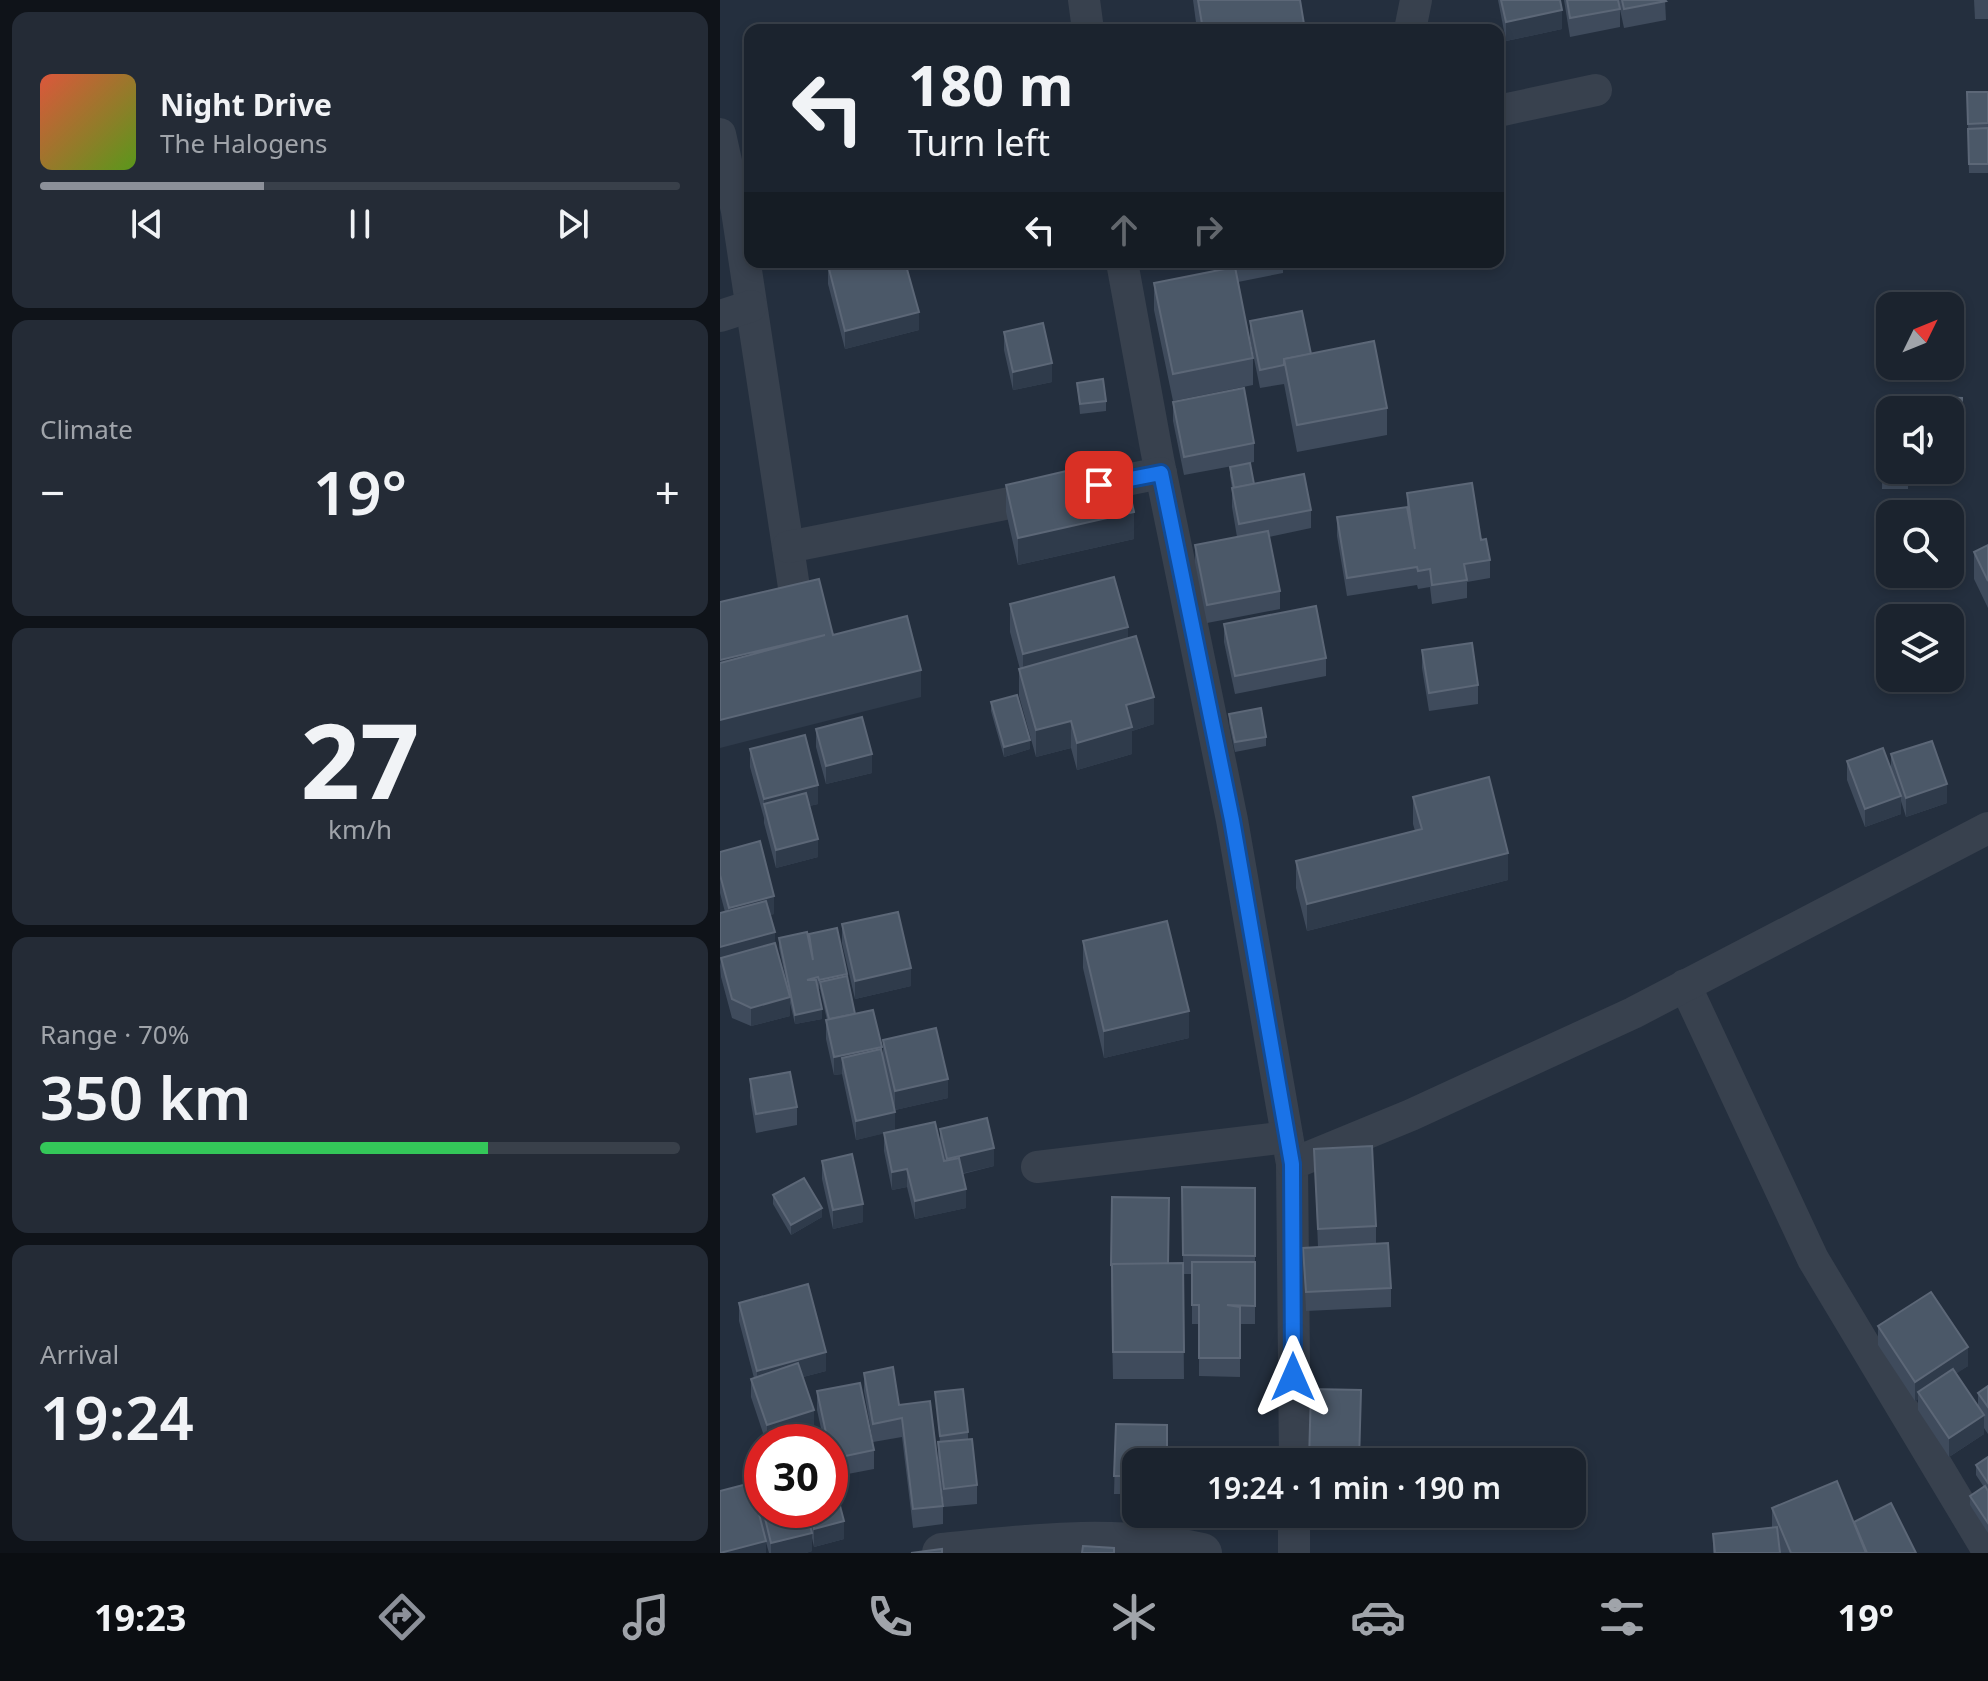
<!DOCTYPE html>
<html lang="en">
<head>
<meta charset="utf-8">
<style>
	:root { --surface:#1b232e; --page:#242b36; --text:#f1f3f6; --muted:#a0a4aa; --line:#39404a; --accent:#8c9099 }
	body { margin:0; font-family:"Noto Sans",sans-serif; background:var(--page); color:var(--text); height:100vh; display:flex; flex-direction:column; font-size:30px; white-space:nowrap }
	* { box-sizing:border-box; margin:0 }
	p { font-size:26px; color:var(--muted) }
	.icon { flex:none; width:44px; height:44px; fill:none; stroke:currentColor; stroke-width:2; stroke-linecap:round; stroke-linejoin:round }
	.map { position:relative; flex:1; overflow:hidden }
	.panel { display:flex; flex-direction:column; gap:12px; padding:12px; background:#0f1319; width:720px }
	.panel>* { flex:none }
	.banner { position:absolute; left:24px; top:24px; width:760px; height:244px; border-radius:16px; box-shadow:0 4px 12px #0003,0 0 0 2px var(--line); background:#1b232e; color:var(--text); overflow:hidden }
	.needle { width:52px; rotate:47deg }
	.controls { position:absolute; left:1156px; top:292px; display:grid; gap:16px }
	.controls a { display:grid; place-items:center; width:88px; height:88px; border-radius:16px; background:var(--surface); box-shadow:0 4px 12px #0003,0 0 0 2px var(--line); font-size:40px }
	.speed { position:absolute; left:24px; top:1424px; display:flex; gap:16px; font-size:40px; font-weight:700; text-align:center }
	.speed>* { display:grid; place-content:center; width:104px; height:104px; border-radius:50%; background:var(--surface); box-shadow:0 4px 12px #0003,0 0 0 2px var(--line); line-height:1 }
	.speed .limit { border:12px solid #d22; background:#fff; color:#111 }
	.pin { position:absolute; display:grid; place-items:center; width:68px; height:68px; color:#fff; margin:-34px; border-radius:16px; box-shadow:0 4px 12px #0006 }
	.me { position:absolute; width:88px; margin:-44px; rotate:0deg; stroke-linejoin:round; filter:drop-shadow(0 0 6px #0008) }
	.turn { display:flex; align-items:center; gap:28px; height:168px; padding:0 32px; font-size:36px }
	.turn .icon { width:104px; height:104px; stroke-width:2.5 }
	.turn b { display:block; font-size:56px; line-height:68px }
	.lanes { display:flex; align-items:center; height:76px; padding:0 32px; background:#0003; justify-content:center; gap:40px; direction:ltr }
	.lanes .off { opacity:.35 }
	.big { font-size:60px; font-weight:600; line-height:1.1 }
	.panel .widget { flex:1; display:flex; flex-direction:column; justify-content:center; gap:12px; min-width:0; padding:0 28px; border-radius:16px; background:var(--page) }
	.panel .dial { align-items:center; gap:0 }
	.dial b { font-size:104px; line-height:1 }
	.song { display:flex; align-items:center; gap:24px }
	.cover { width:96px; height:96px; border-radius:12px; background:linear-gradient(135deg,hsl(10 70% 55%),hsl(90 70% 35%)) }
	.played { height:8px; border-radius:4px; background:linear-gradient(90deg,var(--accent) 35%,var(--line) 35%) }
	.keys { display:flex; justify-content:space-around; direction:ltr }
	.heat { display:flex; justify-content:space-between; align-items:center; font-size:44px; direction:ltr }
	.charge { height:12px; border-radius:6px; background:linear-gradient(90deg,#34c759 70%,var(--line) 0) }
	.trip { position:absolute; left:402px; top:1448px; width:464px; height:80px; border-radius:16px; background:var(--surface); box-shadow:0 4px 12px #0003,0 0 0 2px var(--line); font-weight:600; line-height:80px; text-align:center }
	.tabs { display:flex; height:128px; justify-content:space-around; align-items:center; background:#0b0e12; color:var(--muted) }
	.tabs .icon { width:56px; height:56px }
	.tabs .current { color:var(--accent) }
	.tabs b { font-size:36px; color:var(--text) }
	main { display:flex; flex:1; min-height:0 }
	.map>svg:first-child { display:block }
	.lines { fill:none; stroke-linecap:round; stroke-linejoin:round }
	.minor { stroke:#38414e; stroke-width:32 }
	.tertiary { stroke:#38414e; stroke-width:40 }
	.wall { fill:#3f4b5c }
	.shaded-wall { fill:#2f3b4b }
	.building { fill:#4b5868; stroke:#5c6777; stroke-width:2 }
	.route-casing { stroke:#114b97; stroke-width:20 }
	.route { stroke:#1a73e8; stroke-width:14 }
</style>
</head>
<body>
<main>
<section class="panel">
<div class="widget">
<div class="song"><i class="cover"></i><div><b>Night Drive</b><p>The Halogens</p></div></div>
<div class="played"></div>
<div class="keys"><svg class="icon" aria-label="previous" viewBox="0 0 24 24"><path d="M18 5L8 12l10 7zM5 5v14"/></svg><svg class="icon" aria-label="pause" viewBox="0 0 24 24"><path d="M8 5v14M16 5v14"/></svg><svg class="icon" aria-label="next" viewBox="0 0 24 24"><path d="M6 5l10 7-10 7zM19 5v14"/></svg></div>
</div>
<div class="widget"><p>Climate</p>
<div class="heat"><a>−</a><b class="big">19°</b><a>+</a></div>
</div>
<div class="widget dial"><b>27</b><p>km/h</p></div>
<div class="widget"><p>Range · 70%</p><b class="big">350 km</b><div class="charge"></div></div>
<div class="widget"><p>Arrival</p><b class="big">19:24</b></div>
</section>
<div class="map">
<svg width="1268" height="1553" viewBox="0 0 1268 1553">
	<rect width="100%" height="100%" fill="#242f3e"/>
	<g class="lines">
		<g class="minor">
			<polyline points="364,0 368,30"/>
			<polyline points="690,30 696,0"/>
			<polyline points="778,111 876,90"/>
			<polyline points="0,134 17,211 77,607"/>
			<polyline points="402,262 438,459 512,820 572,1164 575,1462"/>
			<polyline points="0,316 31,306"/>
			<polyline points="68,547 441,473"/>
			<polyline points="965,985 1093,1259 1268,1551"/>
			<polyline points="572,1164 691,1115 913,1013 1268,828"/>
			<polyline points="317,1167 567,1137"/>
			<polyline points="574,1553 574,1514"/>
		</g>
		<path class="tertiary" d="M 222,1553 C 310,1544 395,1533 482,1553"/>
	</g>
	<g class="wall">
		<polygon points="473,0 580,0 585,30 477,30"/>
		<polygon points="778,0 840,0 842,29 786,41"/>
		<polygon points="844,0 898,0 900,9 900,27 850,37"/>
		<polygon points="898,0 945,0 946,20 904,28"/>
		<polygon points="1254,0 1268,0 1268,19 1255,19"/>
		<polygon points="1247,92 1268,92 1268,173 1249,173"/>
		<polygon points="510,262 563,262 563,273 518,282 533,358 533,385 453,401 434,310 434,283 511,268"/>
		<polygon points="108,265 199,330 125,349 108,284"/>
		<polygon points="530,321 591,354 667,408 667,435 577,452 564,384 540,388 530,339"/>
		<polygon points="284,332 332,382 293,390 284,350"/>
		<polygon points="357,383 386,401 386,411 360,414"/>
		<polygon points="453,402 534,443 534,462 464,475 453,421"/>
		<polygon points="1230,410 1242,416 1241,446 1230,445"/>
		<polygon points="1163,427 1188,470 1188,489 1162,489"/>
		<polygon points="510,467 534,484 591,510 591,528 549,537 560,591 560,609 487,623 475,563 475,545 517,537 512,507 512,488 510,476"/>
		<polygon points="286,485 414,539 298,565 286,512"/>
		<polygon points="687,493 761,540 770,560 770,578 747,582 747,598 712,604 710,587 698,589 697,585 627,596 617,536 617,517 687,507"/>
		<polygon points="1268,545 1268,608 1254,579 1254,552"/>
		<polygon points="290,604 408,638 434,724 412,731 412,754 357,770 351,748 316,757 299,696 299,669 300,669 290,632"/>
		<polygon points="504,624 606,658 606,676 515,694 504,642"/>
		<polygon points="702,650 758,685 758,704 709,711 702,668"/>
		<polygon points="271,702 310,749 284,757 271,711"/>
		<polygon points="509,714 546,737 546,746 515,752 509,723"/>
		<polygon points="96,729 152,773 106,784 96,747"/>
		<polygon points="30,749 98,804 89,806 98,857 56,868 44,823 44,818 30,767"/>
		<polygon points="1171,754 1227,803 1186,817 1181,801 1181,814 1145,827 1127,780 1127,761 1171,770"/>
		<polygon points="693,797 788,880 587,931 576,888 576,861 695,831 693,824"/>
		<polygon points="0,852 54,914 50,915 55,943 66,980 59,948 59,938 89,942 89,934 127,978 135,1014 163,1057 163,1040 228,1098 175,1110 175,1130 220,1144 220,1129 274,1166 243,1174 246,1208 195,1219 187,1187 172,1190 164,1151 164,1133 136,1140 122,1074 114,1075 106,1039 106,1020 107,1020 100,989 99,989 98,987 97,987 102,1019 75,1024 70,1003 70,1016 31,1026 12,1018 1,977 0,966 5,912 0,893"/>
		<polygon points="122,924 191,986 135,999 122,943"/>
		<polygon points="363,941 469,1038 384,1058 363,968"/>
		<polygon points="30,1079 77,1107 77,1125 36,1133 30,1097"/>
		<polygon points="594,1149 656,1226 656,1244 671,1288 671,1307 586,1311 583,1248 598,1247"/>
		<polygon points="102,1161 143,1222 113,1229 102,1179"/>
		<polygon points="462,1187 535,1188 535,1324 520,1324 520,1377 479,1376 479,1324 472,1324 472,1274 463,1274 464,1379 393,1379 391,1284 392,1197 449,1264 463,1263"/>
		<polygon points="53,1195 102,1217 71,1235 53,1204"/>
		<polygon points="19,1303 106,1371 83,1377 94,1428 52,1442 46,1442 31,1397 31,1379 34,1378 19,1321"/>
		<polygon points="1158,1326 1248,1366 1236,1373 1258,1406 1258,1393 1268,1386 1268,1434 1264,1428 1264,1434 1229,1457 1198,1410 1198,1399 1195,1401 1158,1345"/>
		<polygon points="144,1373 179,1405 223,1506 223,1524 193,1528 182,1437 153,1442 144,1391"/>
		<polygon points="97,1391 154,1450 154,1469 112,1477 124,1539 94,1547 92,1538 92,1551 86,1553 49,1553 46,1542 46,1553 35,1497 35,1478 42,1476 42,1510 110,1510 110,1442 104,1442 97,1410"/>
		<polygon points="215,1392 248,1432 248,1439 257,1485 257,1504 224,1507 218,1461 218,1442 220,1442"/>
		<polygon points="396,1424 416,1462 416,1494 394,1494"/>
		<polygon points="1268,1457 1268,1533 1250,1505 1250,1496 1264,1487 1256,1475 1256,1465"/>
		<polygon points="1052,1508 1134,1522 1196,1553 993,1553 993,1534 1052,1527"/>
	</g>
	<g class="shaded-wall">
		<polygon points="842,10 842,29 786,41 786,22"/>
		<polygon points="199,312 199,330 125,349 125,331"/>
		<polygon points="332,363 332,382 293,390 293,372"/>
		<polygon points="414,512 414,539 298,565 298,538"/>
		<polygon points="408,627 408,654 303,681 303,654"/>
		<polygon points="105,635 0,687 0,660"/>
		<polygon points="201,670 201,697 0,748 0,720"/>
		<polygon points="434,697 434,724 412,731 412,754 357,770 357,743 406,705"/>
		<polygon points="351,721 351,748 316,757 316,730"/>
		<polygon points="310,740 310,749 284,757 284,747"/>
		<polygon points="152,754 152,773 106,784 106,766"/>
		<polygon points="1227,784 1227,803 1186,817 1186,798"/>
		<polygon points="98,785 98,804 47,817 44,804 44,818 44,799"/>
		<polygon points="1181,796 1181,814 1145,827 1145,809"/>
		<polygon points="98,839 98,857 56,868 56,850"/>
		<polygon points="788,853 788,880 587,931 587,904"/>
		<polygon points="54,896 54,914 9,927 9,908"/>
		<polygon points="55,932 55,950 1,958 0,966 0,947"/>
		<polygon points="191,968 191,986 135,999 135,981"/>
		<polygon points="127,974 127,983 100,982 100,989 99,989 99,980"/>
		<polygon points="70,997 70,1016 31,1026 31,1008"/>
		<polygon points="102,1009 102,1019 75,1024 75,1015"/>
		<polygon points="469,1011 469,1038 384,1058 384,1031"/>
		<polygon points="162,1047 162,1065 122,1058 122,1074 114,1075 114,1057"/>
		<polygon points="228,1079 228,1098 175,1110 175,1091"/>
		<polygon points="175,1112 175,1131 136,1140 136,1121"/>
		<polygon points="274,1148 274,1166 227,1177 227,1159"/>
		<polygon points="187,1169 187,1187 172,1190 172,1172"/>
		<polygon points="246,1189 246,1208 195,1219 195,1201"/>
		<polygon points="143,1204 143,1222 113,1229 113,1210"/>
		<polygon points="102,1208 102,1217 71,1235 71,1225"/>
		<polygon points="1248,1347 1248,1366 1201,1397 1198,1392 1198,1399 1195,1401 1195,1382"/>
		<polygon points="106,1352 106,1371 37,1389 37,1371"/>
		<polygon points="94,1410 94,1428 52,1442 47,1442 47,1425"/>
		<polygon points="1264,1415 1264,1434 1229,1457 1229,1438"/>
		<polygon points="124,1521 124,1539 94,1547 94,1529"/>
		<polygon points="92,1533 92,1551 86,1553 51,1553 51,1543"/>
		<polygon points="46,1541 46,1553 0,1553"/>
	</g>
	<g class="building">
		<polygon points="478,0 580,0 585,30 483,30"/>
		<polygon points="781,0 840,0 842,10 786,22"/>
		<polygon points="847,0 898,0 900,9 850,18"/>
		<polygon points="902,0 945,0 946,1 904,9"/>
		<polygon points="1247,92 1268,92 1268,123 1248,124"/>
		<polygon points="1268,128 1268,164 1249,164 1248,129"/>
		<polygon points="121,262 185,262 199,312 125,331 108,265"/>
		<polygon points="515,267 533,358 453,374 434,283"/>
		<polygon points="582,311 591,354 564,359 564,365 540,370 530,321"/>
		<polygon points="323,323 332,363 293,372 284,332"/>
		<polygon points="654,341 667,408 577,425 564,359"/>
		<polygon points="383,379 386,401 360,404 357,383"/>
		<polygon points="524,388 534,443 464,457 453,402"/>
		<polygon points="1191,396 1242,398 1241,427 1230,427 1230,410 1191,410"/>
		<polygon points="1163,427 1170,428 1170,470 1188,470 1188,479 1162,479"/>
		<polygon points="402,458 414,512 298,538 286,485"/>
		<polygon points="530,463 534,484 514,488 510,467"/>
		<polygon points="584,474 591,510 519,524 512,488"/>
		<polygon points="752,483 761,540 766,539 770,560 744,564 747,580 712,585 710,569 698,571 697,567 627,578 617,517 687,507 695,549 687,493"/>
		<polygon points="548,531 560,591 487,605 475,545"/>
		<polygon points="1268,545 1268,581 1254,552"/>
		<polygon points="394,577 408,627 303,654 290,604"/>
		<polygon points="99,579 113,635 187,616 201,670 0,720 0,663 105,635 0,660 0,602"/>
		<polygon points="596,606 606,658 515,676 504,624"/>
		<polygon points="416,636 434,697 406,705 412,727 357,743 351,721 316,730 299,669"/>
		<polygon points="752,643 758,685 709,693 702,650"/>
		<polygon points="297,695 310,740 284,747 271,702"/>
		<polygon points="541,708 546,737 515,742 509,714"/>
		<polygon points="142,717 152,754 106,766 96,729"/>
		<polygon points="85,735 98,785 44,799 30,749"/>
		<polygon points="1212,741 1227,784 1186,798 1171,754"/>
		<polygon points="1163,748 1181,796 1145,809 1127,761"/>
		<polygon points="769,777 788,853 587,904 576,861 702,829 693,797"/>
		<polygon points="86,793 98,839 56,850 44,804"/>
		<polygon points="40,841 54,896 9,908 0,875 0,852"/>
		<polygon points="46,901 55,932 0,947 0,913"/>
		<polygon points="178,912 191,968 135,981 122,924"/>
		<polygon points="447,921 469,1011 384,1031 363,941"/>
		<polygon points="117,928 127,974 99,980 98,977 87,980 96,980 102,1009 75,1015 59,938 87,932 93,960 89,934"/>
		<polygon points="55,943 70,997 31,1008 12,999 1,958"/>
		<polygon points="127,976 135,1014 109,1019 100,982"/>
		<polygon points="153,1010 162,1047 114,1057 106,1020"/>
		<polygon points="216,1028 228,1079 175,1091 163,1040"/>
		<polygon points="161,1049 175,1112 136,1121 122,1058"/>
		<polygon points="70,1072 77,1107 36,1114 30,1079"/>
		<polygon points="267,1118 274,1148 227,1159 220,1129"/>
		<polygon points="215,1122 224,1161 239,1158 246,1189 195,1201 187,1169 172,1172 164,1133"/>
		<polygon points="652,1146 656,1226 598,1229 594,1149"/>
		<polygon points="132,1154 143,1204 113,1210 102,1161"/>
		<polygon points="84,1178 102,1208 71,1225 53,1195"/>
		<polygon points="462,1187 535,1188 535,1256 463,1255"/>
		<polygon points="392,1197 449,1198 448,1264 392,1264 391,1266"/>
		<polygon points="668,1243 671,1288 586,1292 583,1248"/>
		<polygon points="472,1262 535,1262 535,1306 507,1305 520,1307 520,1358 479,1358 479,1305 472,1305"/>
		<polygon points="463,1263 464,1352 393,1352 392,1264"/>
		<polygon points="88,1284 106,1352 37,1371 19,1303"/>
		<polygon points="1211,1292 1248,1347 1195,1382 1158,1326"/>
		<polygon points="78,1363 94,1410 47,1425 31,1379"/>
		<polygon points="173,1367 179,1405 210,1401 223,1506 193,1509 182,1418 153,1424 144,1373"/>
		<polygon points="1233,1369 1264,1415 1229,1438 1198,1392"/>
		<polygon points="140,1383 154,1450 111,1459 110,1442 108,1442 97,1391"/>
		<polygon points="1268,1386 1268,1407 1258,1393"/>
		<polygon points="243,1389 248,1432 220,1436 215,1392"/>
		<polygon points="591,1389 641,1390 639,1462 589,1461"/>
		<polygon points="396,1424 447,1425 447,1462 416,1462 416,1476 394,1476"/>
		<polygon points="252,1439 257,1485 224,1489 218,1442"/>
		<polygon points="1268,1457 1268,1483 1256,1465"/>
		<polygon points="110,1468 124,1521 94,1529 90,1510 110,1510"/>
		<polygon points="42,1476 42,1507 35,1478"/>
		<polygon points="1117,1481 1146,1553 1071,1553 1052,1508"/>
		<polygon points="31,1483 46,1541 0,1553 0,1491"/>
		<polygon points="1265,1486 1268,1491 1268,1523 1250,1496"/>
		<polygon points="1171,1503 1196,1553 1147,1553 1134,1522"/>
		<polygon points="43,1510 86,1510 92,1533 51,1543"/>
		<polygon points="1057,1527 1060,1553 995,1553 993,1534"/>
		<polygon points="363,1546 394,1548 394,1553 362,1553"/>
		<polygon points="222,1549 222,1553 191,1553"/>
	</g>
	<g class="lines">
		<g class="route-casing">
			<polyline id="route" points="379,485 441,473 512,820 572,1164 573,1377"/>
		</g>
		<use href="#route" class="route"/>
	</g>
</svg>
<div class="controls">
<a><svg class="needle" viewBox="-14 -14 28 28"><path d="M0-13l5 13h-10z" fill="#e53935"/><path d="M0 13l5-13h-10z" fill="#a0a4aa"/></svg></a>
<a><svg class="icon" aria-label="sound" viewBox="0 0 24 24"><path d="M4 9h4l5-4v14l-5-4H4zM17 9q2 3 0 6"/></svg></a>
<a><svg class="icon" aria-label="search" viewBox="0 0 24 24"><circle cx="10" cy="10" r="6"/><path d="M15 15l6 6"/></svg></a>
<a><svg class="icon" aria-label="layers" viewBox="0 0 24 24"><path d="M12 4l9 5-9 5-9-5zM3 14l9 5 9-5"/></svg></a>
</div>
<div class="speed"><div class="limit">30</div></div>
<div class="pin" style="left:379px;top:485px;background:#d93025"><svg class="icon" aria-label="arrive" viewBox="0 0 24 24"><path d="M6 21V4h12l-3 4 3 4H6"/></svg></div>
<svg class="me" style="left:573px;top:1377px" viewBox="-20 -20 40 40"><path d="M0-17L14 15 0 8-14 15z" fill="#1a73e8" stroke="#fff" stroke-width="4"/></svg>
<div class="trip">19:24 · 1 min · 190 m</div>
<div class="banner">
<div class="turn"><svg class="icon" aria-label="left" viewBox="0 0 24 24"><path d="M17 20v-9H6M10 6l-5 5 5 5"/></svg><div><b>180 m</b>Turn left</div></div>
<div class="lanes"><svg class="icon" aria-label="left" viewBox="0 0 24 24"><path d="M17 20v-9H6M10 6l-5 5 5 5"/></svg><svg class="icon off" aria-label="ahead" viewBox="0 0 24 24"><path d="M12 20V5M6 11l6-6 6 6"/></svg><svg class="icon off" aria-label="right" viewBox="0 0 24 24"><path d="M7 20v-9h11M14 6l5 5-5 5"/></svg></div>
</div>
</div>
</main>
<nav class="tabs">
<b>19:23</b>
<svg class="icon current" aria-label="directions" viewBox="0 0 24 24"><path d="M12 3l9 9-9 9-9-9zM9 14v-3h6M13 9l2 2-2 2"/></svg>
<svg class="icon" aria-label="music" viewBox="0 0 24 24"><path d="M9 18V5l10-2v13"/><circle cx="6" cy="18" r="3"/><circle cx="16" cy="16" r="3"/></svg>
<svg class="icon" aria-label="phone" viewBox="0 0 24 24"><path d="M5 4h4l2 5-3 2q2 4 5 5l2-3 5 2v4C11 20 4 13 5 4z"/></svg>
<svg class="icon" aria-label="climate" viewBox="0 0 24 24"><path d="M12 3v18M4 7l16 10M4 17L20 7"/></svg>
<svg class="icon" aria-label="car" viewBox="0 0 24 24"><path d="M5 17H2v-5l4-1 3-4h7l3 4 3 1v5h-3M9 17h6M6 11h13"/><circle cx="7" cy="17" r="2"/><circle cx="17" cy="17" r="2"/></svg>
<svg class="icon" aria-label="filters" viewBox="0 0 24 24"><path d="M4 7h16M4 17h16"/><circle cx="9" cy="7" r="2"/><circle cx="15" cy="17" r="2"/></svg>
<b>19°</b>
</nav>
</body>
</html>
